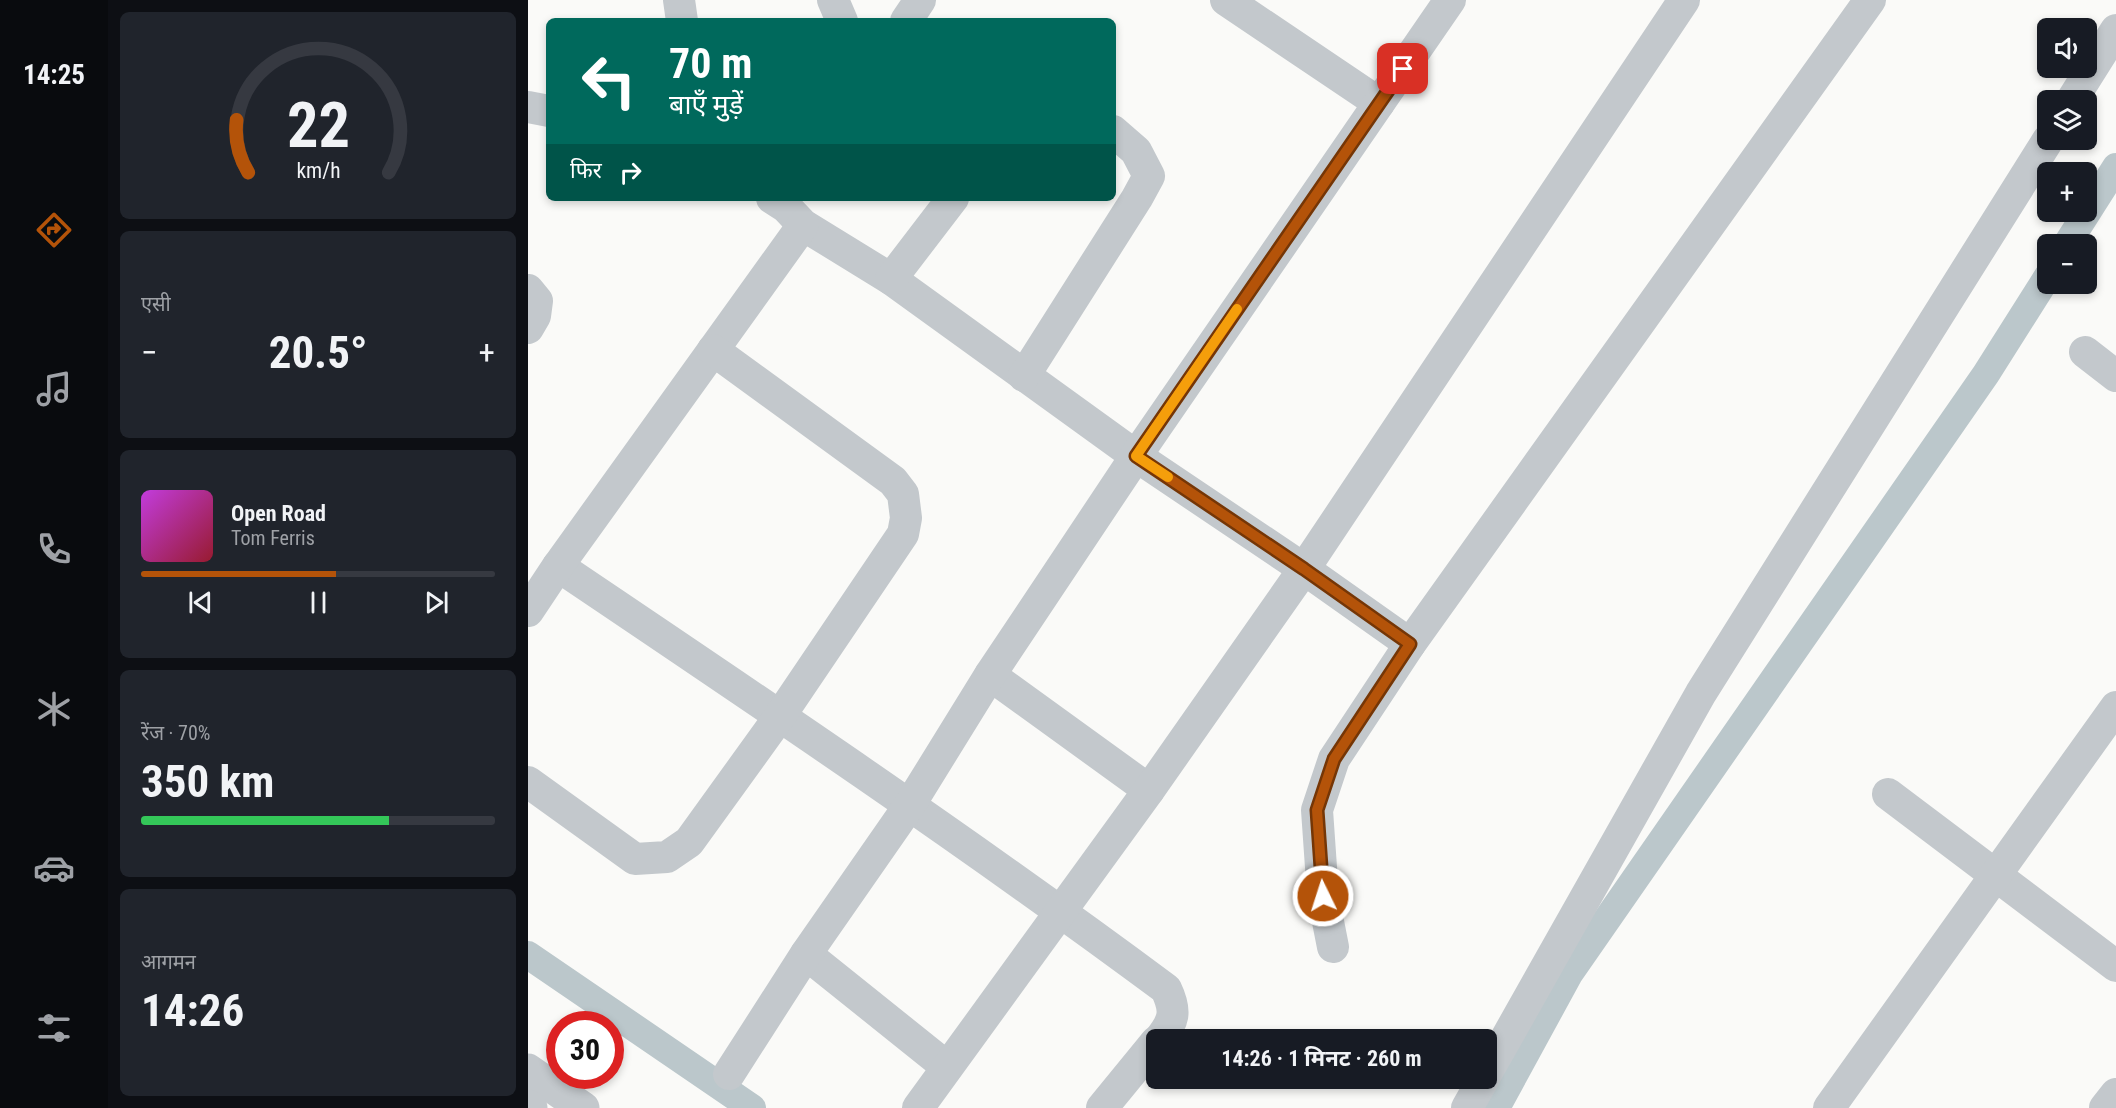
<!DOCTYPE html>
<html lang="hi">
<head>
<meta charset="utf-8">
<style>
	:root { --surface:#171b24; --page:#20242c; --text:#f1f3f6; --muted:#9ea1a6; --line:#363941; --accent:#b45309 }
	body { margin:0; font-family:"Roboto Condensed","Noto Sans Devanagari",sans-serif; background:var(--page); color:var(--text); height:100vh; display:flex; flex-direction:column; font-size:22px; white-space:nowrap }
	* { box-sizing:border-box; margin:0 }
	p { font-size:20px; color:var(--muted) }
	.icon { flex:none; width:33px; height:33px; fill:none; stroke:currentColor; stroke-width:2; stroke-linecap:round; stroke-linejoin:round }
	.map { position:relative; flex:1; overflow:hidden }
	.sheet { display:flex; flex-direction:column; gap:12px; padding:12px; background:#0d0f14; width:420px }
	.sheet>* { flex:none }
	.guide { position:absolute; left:18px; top:18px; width:570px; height:183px; border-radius:9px; box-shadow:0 3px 9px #0003; background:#00695c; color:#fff; overflow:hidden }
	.controls { position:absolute; left:1509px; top:18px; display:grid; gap:12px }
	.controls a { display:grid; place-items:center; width:60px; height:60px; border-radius:9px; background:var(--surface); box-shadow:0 3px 9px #0003; font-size:30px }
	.speed { position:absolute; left:18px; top:1011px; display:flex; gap:12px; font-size:30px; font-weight:700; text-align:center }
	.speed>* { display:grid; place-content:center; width:78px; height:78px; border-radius:50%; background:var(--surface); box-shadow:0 3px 9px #0003; line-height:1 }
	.speed .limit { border:9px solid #d22; background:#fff; color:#111 }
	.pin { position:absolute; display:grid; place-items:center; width:51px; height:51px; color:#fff; margin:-26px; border-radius:12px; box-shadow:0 3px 9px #0006 }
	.me { position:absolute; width:66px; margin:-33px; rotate:356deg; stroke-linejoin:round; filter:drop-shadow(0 0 4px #0008) }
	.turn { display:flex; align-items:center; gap:21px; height:126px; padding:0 24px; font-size:27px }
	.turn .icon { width:78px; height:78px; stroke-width:2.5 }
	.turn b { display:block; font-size:42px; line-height:51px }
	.then { display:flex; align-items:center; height:57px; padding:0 24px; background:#0003; gap:12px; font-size:22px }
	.big { font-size:45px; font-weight:700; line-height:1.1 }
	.sheet .widget { flex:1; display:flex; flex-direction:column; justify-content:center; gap:9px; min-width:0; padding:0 21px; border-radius:9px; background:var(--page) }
	.sheet .dial { align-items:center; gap:0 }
	.dial svg { height:156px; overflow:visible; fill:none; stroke:var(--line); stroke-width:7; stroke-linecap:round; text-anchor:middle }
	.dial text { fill:var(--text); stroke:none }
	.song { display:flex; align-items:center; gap:18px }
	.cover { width:72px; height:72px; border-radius:9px; background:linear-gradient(135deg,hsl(290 70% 55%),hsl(350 70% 35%)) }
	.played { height:6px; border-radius:3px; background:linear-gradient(90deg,var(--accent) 55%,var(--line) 55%) }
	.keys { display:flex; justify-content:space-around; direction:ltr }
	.heat { display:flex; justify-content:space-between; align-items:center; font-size:33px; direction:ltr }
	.charge { height:9px; border-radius:4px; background:linear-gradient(90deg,#34c759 70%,var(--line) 0) }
	.trip { position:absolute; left:618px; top:1029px; width:351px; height:60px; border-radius:9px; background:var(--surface); box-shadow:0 3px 9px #0003; font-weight:700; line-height:60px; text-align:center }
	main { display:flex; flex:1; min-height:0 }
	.menu { display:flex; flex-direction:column; width:108px; justify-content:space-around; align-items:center; background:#090b0e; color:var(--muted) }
	.menu .icon { width:42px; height:42px }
	.menu .on { color:var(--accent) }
	.menu b { font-size:27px; color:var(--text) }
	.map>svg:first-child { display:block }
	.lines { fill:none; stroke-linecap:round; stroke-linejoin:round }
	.canal { stroke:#bbc7cb; stroke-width:28 }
	.minor { stroke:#c3c8cc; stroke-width:32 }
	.tertiary { stroke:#c3c8cc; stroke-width:33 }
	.route-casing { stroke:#753606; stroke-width:15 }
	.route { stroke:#b45309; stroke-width:10 }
	.slow { stroke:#f59e0b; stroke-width:10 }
</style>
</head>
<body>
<main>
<nav class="menu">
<b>14:25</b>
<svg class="icon on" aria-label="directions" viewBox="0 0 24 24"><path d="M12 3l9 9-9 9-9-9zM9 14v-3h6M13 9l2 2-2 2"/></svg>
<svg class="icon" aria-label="music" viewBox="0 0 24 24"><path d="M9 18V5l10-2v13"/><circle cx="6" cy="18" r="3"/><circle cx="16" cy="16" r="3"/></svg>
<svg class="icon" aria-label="phone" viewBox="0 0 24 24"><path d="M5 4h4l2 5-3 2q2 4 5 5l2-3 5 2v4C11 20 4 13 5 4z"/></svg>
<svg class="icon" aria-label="climate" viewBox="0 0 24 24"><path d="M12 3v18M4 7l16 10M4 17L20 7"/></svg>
<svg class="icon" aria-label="car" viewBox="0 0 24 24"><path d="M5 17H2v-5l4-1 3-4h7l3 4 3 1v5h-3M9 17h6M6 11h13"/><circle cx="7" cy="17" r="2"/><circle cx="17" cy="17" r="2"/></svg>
<svg class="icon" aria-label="filters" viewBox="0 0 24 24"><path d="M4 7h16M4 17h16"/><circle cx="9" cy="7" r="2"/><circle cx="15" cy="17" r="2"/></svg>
</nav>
<section class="sheet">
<div class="widget dial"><svg viewBox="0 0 100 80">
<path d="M14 69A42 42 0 1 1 86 69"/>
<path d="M14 69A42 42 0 0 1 8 42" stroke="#b45309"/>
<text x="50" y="56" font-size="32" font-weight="700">22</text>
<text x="50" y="72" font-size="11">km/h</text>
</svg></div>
<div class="widget"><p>एसी</p>
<div class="heat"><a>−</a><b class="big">20.5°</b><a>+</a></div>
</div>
<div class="widget">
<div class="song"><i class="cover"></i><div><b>Open Road</b><p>Tom Ferris</p></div></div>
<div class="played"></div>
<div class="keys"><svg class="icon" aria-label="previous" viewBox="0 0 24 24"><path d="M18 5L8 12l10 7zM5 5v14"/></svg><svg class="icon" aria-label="pause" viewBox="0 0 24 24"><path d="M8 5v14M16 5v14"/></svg><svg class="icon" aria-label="next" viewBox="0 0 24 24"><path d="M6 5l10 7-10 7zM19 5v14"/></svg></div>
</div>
<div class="widget"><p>रेंज · 70%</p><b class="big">350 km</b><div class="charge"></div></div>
<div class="widget"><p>आगमन</p><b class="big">14:26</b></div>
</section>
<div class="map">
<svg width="1588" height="1108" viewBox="0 0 1588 1108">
	<rect width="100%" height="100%" fill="#fafaf8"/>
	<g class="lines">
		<g class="canal">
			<polyline points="1539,244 1588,167"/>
			<polyline points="0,955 224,1108"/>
			<polyline points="968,1108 1041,974 1458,374 1520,276"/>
		</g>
		<g class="minor">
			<polyline points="151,0 154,21"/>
			<polyline points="305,0 314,21"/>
			<polyline points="698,0 851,103"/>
			<polyline points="378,21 392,0"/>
			<polyline points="1544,100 1588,30"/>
			<polyline points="0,107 21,111"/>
			<polyline points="244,198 258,207 275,225 363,279 608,456 776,569 882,644"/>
			<polyline points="363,279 425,198"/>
			<polyline points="0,290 9,301 7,316 0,328"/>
			<polyline points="1557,352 1588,376"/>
			<polyline points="496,376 609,198 621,176 608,151 585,131"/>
			<path d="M 30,566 C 235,704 440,842 638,989 C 649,1012 646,1021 631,1040"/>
			<polyline points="0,611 30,566 275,225"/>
			<polyline points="462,675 621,790"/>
			<polyline points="0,782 107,859 139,857 161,842 252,716 375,534 378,518 375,494 365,481 185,350"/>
			<polyline points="1360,794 1588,966"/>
			<polyline points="805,947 795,896 789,810 806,759 882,644 1342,0"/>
			<polyline points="278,954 419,1067"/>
			<polyline points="201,1074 278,954 381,806 462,675 608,456 922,0"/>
			<polyline points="958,1074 1173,693 1520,140"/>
			<polyline points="390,1108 621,790 776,569 1156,0"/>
			<polyline points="574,1108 628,1042"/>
			<polyline points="939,1108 956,1078"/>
			<polyline points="1301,1108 1588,707"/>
			<polyline points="1577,1108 1588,1094"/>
		</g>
		<g class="tertiary">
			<polyline points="0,1070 55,1108"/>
			<polyline points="0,1106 3,1108"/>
		</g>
	</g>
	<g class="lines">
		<g class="route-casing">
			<polyline id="route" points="795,896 789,810 806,759 882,644 776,569 608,456 875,69"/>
		</g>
		<use href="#route" class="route"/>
		<polyline class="slow" points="640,477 608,456 709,309"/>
	</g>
</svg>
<div class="controls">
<a><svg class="icon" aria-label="sound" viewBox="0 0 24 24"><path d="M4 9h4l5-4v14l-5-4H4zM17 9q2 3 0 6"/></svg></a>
<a><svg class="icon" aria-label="layers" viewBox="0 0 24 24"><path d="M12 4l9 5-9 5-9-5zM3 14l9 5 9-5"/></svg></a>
<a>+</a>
<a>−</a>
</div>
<div class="speed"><div class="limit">30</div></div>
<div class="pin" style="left:875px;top:69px;background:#d93025"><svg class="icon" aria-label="arrive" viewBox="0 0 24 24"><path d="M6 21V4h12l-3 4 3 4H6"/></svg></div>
<svg class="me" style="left:795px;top:896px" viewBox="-20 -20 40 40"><circle r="17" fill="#b45309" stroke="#fff" stroke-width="3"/><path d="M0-11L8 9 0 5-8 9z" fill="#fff"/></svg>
<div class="trip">14:26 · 1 मिनट · 260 m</div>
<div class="guide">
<div class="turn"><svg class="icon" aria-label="left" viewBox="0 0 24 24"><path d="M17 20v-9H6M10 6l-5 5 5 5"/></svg><div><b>70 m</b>बाएँ मुड़ें</div></div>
<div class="then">फिर<svg class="icon" aria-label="right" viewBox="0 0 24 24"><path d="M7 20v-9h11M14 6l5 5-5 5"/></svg></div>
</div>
</div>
</main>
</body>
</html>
